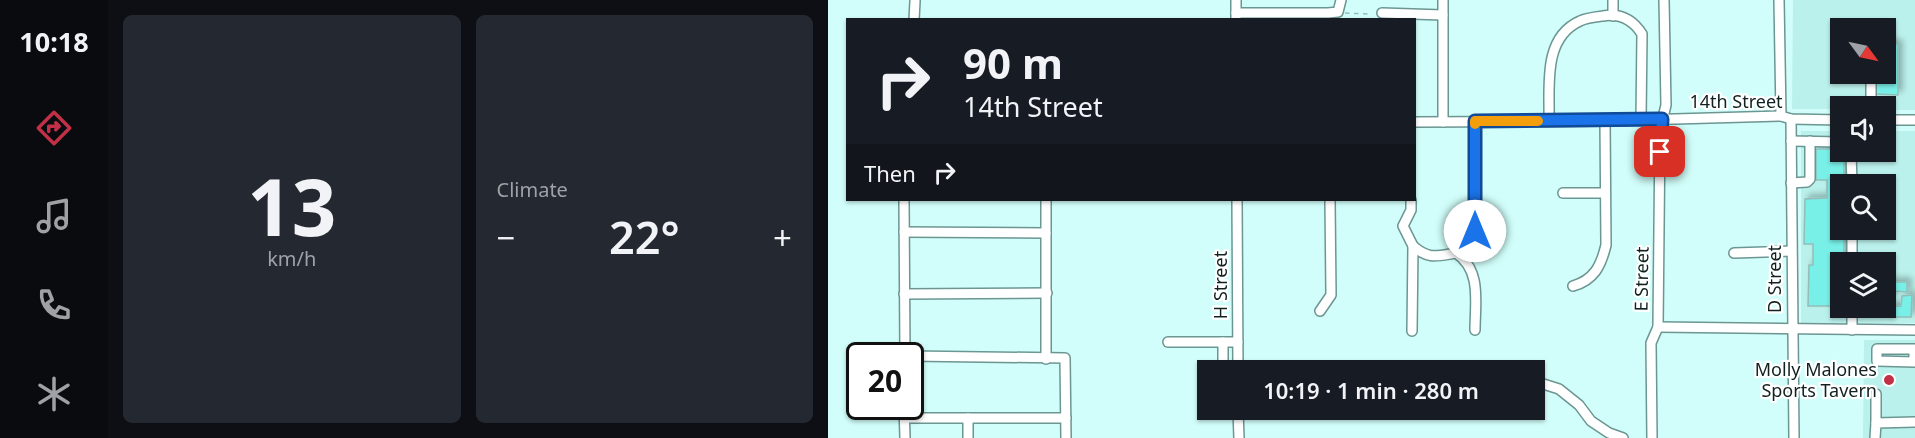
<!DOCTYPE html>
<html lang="en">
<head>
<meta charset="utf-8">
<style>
	:root { --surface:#171b24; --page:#242831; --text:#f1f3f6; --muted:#9ea1a6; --accent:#c13046 }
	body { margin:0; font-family:"Noto Sans",sans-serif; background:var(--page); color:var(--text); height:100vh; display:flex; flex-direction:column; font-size:22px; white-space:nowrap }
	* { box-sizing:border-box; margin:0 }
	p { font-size:20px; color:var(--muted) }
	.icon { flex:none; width:33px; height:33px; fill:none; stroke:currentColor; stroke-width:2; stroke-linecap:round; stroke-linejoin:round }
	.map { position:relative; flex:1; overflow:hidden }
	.details { display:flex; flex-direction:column; gap:15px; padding:15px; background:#0d0f14; width:720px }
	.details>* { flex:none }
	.guide { position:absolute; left:18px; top:18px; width:570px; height:183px; border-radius:0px; box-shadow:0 2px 4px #0004; background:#171b24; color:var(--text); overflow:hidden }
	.needle { width:39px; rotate:123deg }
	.buttons { position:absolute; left:1002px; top:18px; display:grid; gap:12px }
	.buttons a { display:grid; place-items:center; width:66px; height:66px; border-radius:0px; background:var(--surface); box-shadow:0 2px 4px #0004; font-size:30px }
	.speed { position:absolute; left:18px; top:342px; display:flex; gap:12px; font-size:30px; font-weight:700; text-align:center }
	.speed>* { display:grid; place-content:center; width:78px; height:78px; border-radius:50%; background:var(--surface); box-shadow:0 2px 4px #0004; line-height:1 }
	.speed .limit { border:3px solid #111; border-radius:9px; background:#fff; color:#111 }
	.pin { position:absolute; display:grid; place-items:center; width:51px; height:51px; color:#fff; margin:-26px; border-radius:12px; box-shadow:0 3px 9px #0006 }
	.me { position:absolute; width:66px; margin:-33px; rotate:0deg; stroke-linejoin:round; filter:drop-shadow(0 0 4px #0008) }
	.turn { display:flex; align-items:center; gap:21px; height:126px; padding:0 18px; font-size:27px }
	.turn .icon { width:78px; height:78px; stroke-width:2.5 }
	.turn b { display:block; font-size:42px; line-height:51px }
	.then { display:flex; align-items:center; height:57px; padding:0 18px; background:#0003; gap:12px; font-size:22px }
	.big { font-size:45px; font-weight:600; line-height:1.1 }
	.details .tile { flex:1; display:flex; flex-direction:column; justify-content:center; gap:9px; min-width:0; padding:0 21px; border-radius:9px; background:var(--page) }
	.details .dial { align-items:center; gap:0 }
	.dial b { font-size:78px; line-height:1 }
	.heat { display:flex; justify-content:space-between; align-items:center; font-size:33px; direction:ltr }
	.details .tiles { flex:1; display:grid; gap:15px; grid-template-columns:repeat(2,1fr) }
	.trip { position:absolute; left:369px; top:360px; width:348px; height:60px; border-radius:0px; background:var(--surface); box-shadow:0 2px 4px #0004; font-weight:600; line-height:60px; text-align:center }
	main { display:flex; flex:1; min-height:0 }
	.menu { display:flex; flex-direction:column; width:108px; justify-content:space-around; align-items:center; background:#090b0e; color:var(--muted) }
	.menu .icon { width:42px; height:42px }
	.menu .current { color:var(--accent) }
	.menu b { font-size:27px; color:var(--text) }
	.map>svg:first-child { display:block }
	.built { fill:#bbf1ec; fill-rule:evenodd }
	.building { fill:#78efe7; stroke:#92beba; stroke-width:1.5; filter:url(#shadow) }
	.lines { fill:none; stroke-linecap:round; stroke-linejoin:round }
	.minor-casing { stroke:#6b9692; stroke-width:12 }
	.path { stroke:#96bab7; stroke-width:1.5; stroke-dasharray:4.5 4.5; stroke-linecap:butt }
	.minor { stroke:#fff; stroke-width:9 }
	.route-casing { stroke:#114b97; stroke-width:15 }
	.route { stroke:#1a73e8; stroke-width:10 }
	.slow { stroke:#f59e0b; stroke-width:10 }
	.poi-dot { fill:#c13046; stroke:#fff; stroke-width:2 }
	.labels { text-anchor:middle; stroke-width:4.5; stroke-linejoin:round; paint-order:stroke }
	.street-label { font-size:18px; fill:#102120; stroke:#fff }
	.poi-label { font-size:18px; fill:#102120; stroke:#fff; text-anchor:end }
</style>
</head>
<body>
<main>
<nav class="menu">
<b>10:18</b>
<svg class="icon current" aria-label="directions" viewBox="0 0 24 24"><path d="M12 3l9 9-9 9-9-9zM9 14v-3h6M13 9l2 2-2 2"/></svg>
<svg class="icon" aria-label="music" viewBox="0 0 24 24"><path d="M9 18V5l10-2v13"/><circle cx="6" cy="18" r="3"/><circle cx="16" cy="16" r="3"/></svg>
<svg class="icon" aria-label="phone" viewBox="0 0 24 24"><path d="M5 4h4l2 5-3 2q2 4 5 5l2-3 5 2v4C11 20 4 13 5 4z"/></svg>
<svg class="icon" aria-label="climate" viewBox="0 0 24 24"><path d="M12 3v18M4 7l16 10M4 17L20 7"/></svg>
</nav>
<section class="details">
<div class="tiles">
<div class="tile dial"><b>13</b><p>km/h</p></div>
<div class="tile"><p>Climate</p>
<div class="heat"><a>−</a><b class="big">22°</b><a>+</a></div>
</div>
</div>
</section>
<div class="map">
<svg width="1087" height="438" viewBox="0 0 1087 438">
	<defs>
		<filter id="shadow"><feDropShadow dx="4" dy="-4" stdDeviation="3" flood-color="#0004"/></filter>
	</defs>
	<rect width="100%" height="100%" fill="#d1fefa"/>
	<g class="built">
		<path d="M 965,0 L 1087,0 L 1087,110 L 1058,110 L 1058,106 L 1012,106 L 1012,109 L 964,109 ZM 1012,28 L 1058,28 L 1058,74 L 1012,74 Z"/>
		<path d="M 973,131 L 1012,131 L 1012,152 L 1058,152 L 1058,131 L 1087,131 L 1087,323 L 973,323 ZM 1012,184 L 1058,184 L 1058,230 L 1012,230 ZM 1012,262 L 1058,262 L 1058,308 L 1012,308 Z"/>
		<polygon points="1036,340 1087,340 1087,438 1035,438"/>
	</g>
	<g class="building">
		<polygon points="1058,36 1060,36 1061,44 1070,44 1070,95 1045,94 1044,74 1058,74"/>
		<polygon points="988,149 1012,149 1012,152 1016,152 1016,184 1012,184 1012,230 1016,230 1016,262 1012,262 1012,306 980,306 981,265 985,265 985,244 976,244 977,199 999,198 999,180 988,180"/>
		<polygon points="1035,152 1055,152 1055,157 1035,156"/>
		<polygon points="1058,282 1079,282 1079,292 1067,291 1067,296 1058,297"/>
		<polygon points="1084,295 1083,317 1058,317 1058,307 1073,306 1074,296"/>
	</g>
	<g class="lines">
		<g class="minor-casing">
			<g id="minor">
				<polyline points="408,0 408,20"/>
				<polyline points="785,0 785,16"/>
				<polyline points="951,0 953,116"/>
				<polyline points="408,13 500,13 510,12 513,0"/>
				<polyline points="554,13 615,15"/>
				<polyline points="86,20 87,1"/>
				<polyline points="1038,105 1043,100 1043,74"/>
				<polyline points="963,119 966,438"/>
				<polyline points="1058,120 1087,120"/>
				<path d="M 721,121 C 722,87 714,38 752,21 C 758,18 767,17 775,16 C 792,13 805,20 814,34 L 813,119"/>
				<polyline points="586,122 777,121 953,116 963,119 1012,120"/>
				<polyline points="615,122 615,0"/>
				<polyline points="963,141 1012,142"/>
				<polyline points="1023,152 1024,184"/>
				<polyline points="963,183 979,182 982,179 982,141"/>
				<polyline points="735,193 777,193"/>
				<polyline points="76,200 77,356"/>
				<polyline points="409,200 410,370"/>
				<polyline points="583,200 583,210 575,226 585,246 584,331"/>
				<polyline points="1024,230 1024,262"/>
				<polyline points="76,232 218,233"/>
				<path d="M 585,246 C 601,260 609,256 628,253 C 654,270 647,303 647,330"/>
				<polyline points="628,253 641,244 647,231 647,121"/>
				<polyline points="906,253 963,251"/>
				<path d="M 745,286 C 766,280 773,266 778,245 L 777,121"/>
				<polyline points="76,294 219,293"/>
				<polyline points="1024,308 1024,330"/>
				<polyline points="492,311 503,295 502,200"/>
				<polyline points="830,327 1087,330"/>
				<polyline points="340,342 410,342"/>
				<polyline points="82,356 237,358 238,438"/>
				<polyline points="218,359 218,200"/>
				<polyline points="1086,362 1086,349 1049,349 1049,361 1087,362"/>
				<polyline points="395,370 395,342"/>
				<polyline points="706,381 731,389 751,405 763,421 781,433 795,438"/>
				<polyline points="76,406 77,438"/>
				<polyline points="410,410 411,438"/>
				<polyline points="76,418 238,418"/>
				<polyline points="1048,423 1048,394"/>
				<polyline points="140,438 140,418"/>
				<polyline points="824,438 823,343 830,327 832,130 838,105 836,0"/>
				<polyline points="1047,438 1048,423 1087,422"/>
			</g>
		</g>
		<polyline class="path" points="517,13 540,14"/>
		<use href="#minor" class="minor"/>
	</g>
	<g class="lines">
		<g class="route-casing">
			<polyline id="route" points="647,231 647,121 834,119 832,152"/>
		</g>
		<use href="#route" class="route"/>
		<polyline class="slow" points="647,124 647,121 710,121"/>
	</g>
	<circle class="poi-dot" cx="1061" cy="380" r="6"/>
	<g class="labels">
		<g class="street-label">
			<text x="908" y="108">14th Street</text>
			<text transform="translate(814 279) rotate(-89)" y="6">E Street</text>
			<text transform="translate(947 279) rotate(-90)" y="6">D Street</text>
			<text transform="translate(393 285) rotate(-90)" y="6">H Street</text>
		</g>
		<g class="poi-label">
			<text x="1049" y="376">Molly Malones<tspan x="1049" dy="21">Sports Tavern</tspan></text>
		</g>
	</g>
</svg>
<div class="buttons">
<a><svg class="needle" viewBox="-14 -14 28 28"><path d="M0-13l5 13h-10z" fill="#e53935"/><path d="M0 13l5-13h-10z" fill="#9ea1a6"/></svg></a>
<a><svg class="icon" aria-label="sound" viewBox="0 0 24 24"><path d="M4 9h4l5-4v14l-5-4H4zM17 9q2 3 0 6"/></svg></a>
<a><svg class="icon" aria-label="search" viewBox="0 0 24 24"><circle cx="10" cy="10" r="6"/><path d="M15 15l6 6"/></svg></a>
<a><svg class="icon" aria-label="layers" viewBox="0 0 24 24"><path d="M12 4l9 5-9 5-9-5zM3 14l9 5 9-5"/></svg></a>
</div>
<div class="speed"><div class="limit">20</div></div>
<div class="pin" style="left:832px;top:152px;background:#d93025"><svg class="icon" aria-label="arrive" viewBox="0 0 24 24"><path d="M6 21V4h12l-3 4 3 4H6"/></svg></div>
<svg class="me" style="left:647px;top:231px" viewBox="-20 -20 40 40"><circle r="19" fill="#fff"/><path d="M0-13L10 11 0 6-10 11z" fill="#1a73e8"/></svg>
<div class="trip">10:19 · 1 min · 280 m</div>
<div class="guide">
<div class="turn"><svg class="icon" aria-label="right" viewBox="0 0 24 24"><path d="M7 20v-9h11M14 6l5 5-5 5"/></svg><div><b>90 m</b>14th Street</div></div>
<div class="then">Then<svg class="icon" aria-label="right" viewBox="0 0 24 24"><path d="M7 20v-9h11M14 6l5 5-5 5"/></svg></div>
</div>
</div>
</main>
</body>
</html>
